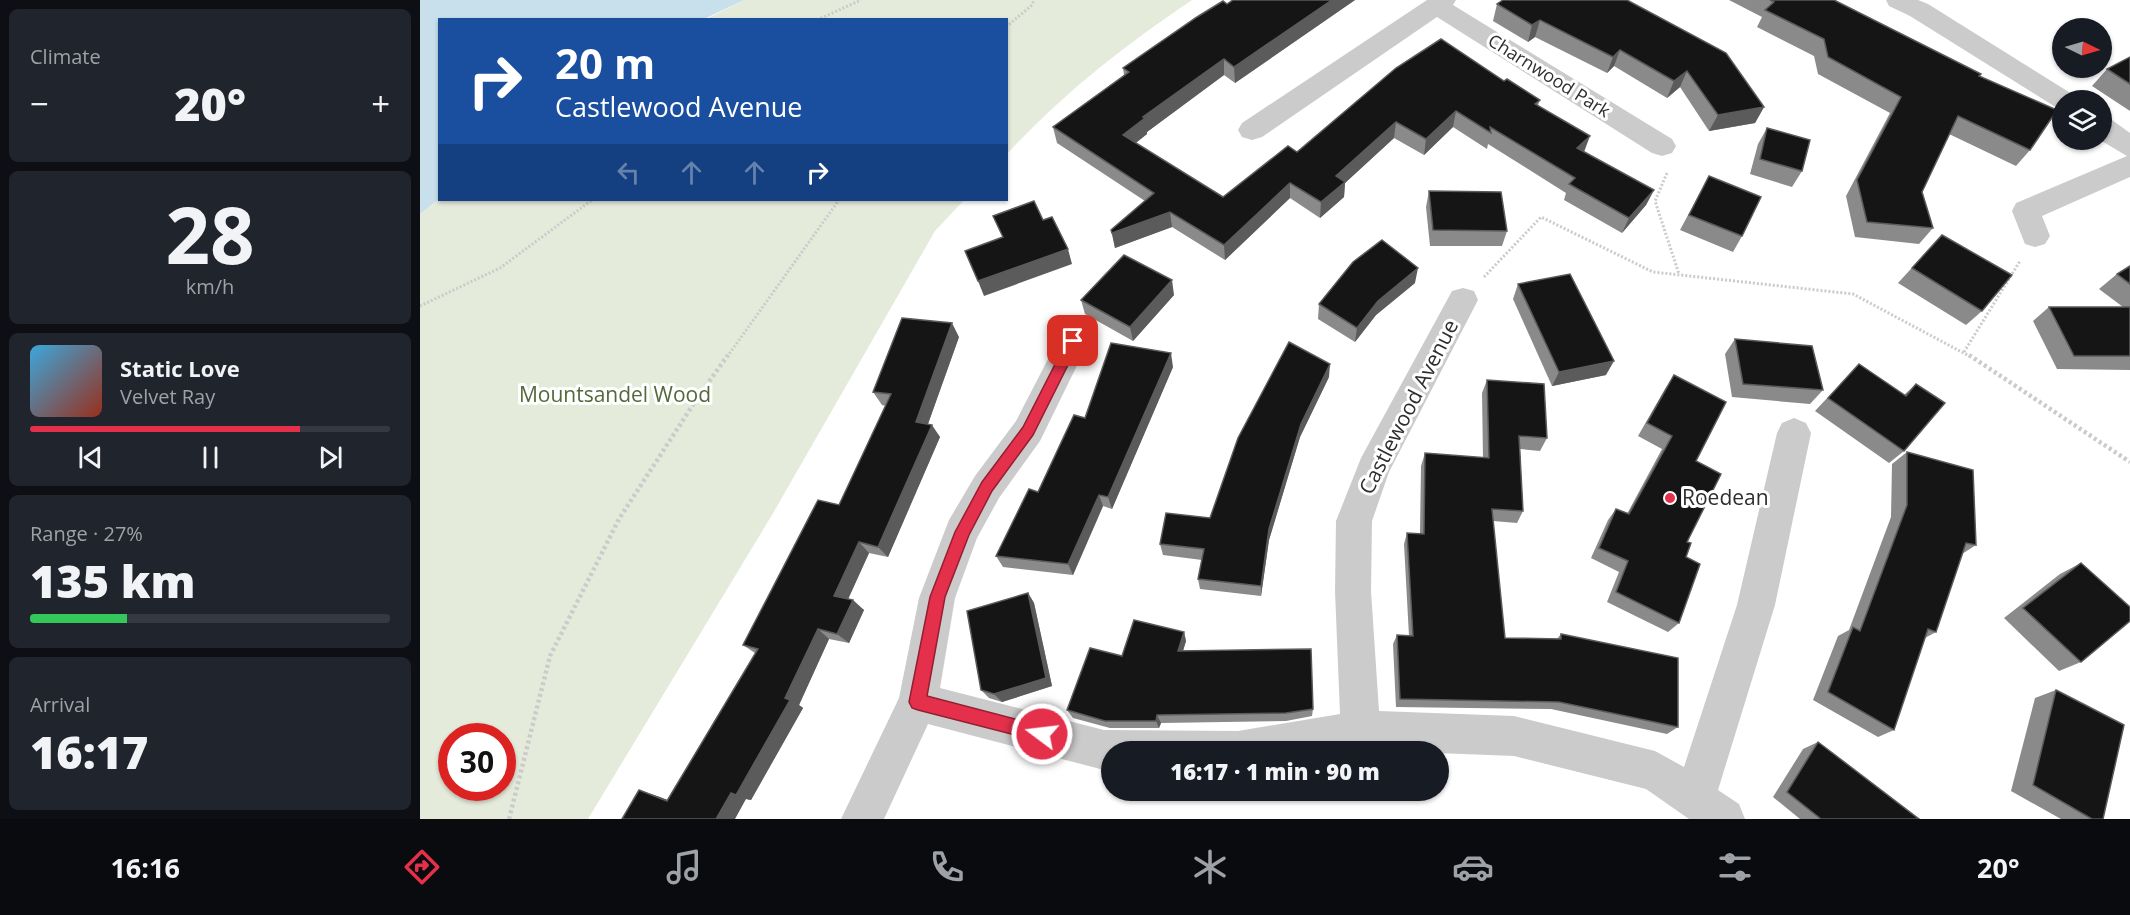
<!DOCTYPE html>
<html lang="en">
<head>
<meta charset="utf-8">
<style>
	:root { --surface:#171b24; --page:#20242c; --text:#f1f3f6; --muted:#9ea1a6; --line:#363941; --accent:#e4304b }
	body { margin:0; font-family:"Open Sans",sans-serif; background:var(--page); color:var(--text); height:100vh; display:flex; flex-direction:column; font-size:22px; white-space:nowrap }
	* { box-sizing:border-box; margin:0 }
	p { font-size:20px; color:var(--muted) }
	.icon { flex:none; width:33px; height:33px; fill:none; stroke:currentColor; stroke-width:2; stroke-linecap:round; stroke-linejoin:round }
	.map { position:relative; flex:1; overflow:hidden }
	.sheet { display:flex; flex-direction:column; gap:9px; padding:9px; background:#0d0f14; width:420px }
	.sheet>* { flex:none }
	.guide { position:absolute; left:18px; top:18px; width:570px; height:183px; border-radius:0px; box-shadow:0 2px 4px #0004; background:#1a4fa0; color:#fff; overflow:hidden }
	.needle { width:39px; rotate:95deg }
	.tools { position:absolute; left:1632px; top:18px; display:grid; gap:12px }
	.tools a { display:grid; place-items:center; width:60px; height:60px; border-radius:50%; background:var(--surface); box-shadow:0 2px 4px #0004; font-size:30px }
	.speed { position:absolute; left:18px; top:723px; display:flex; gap:12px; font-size:30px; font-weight:700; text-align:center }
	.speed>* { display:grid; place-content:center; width:78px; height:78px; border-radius:50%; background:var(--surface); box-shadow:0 2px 4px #0004; line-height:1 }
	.speed .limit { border:9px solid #d22; background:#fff; color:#111 }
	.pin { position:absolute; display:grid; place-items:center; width:51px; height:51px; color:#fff; margin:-26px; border-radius:12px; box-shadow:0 3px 9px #0006 }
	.me { position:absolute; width:66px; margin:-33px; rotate:285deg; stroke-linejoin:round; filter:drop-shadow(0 0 4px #0008) }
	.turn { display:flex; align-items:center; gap:21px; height:126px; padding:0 18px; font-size:27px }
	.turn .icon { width:78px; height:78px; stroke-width:2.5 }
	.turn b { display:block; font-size:42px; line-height:51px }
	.lanes { display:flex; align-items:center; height:57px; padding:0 18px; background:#0003; justify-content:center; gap:30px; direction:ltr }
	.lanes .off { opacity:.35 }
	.big { font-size:45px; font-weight:800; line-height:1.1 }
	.sheet .tile { flex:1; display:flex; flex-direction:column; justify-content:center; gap:9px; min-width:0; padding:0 21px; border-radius:9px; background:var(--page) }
	.sheet .dial { align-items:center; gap:0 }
	.dial b { font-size:78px; line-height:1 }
	.song { display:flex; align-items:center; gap:18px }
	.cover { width:72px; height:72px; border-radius:9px; background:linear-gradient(135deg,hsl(200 70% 55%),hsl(10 70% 35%)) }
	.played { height:6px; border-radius:3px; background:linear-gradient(90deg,var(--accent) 75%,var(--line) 75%) }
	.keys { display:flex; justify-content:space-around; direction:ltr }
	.heat { display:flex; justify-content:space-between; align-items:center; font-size:33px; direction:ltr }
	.charge { height:9px; border-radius:4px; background:linear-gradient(90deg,#34c759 27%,var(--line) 0) }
	.trip { position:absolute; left:681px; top:741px; width:348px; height:60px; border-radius:30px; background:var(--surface); box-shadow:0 2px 4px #0004; font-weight:800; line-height:60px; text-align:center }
	.tab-bar { display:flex; height:96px; justify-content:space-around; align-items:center; background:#090b0e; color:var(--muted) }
	.tab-bar .icon { width:42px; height:42px }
	.tab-bar .current { color:var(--accent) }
	.tab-bar b { font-size:27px; color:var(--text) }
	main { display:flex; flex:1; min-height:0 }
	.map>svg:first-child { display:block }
	.green { fill:#e5ebdb; fill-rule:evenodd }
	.water { fill:#c7e0eb }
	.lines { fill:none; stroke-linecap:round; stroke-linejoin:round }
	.path-far1 { stroke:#cbcbcb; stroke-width:3; stroke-dasharray:2 2; stroke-linecap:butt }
	.path { stroke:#cbcbcb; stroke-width:4.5; stroke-dasharray:3 3; stroke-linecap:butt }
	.minor { fill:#cbcbcb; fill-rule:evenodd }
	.wall { fill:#8a8a8a }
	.shaded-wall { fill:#5b5b5b }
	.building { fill:#151515; stroke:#5b5b5b; stroke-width:1.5 }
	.route { fill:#e4304b; stroke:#941f31; stroke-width:1.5 }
	.poi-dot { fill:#e4304b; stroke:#fff; stroke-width:2 }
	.labels { text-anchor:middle; stroke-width:6; stroke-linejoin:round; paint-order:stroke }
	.far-street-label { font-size:18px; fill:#2e2e2e; stroke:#fff }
	.park-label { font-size:21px; fill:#54693b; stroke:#fff }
	.street-label { font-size:21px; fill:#2e2e2e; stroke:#fff }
	.poi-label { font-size:21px; fill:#2e2e2e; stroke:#fff; text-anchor:start }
</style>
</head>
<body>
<main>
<section class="sheet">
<div class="tile"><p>Climate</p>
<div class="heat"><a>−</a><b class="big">20°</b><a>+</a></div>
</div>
<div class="tile dial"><b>28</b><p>km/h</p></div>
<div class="tile">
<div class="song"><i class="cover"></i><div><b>Static Love</b><p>Velvet Ray</p></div></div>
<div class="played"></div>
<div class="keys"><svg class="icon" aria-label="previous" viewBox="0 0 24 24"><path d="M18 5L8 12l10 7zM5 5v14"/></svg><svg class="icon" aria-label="pause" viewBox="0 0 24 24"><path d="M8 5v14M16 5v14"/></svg><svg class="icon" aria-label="next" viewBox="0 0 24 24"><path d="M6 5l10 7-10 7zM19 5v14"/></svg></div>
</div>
<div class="tile"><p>Range · 27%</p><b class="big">135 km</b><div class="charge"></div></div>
<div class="tile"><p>Arrival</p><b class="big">16:17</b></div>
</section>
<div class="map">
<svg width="1710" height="819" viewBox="0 0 1710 819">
	<rect width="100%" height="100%" fill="#fff"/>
	<g class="green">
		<path d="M 324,0 L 772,0 C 705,45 641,95 587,154 L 586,20 L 284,20 Z"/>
		<path d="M 19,199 L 544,200 L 515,231 L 352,515 L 168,819 L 0,819 L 0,214 ZM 32,736 L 82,736 L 82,788 L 32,788 Z"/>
	</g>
	<polygon class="water" points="0,0 324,0 284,19 20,20 19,199 0,214"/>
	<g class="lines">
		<g class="path-far1">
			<polyline points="397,20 441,0"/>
			<polyline points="586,27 612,5 614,0"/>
			<polyline points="1247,173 1235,201 1259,274"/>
			<polyline points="1064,277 1121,217 1233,272 1433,294 1551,357"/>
			<polyline points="0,306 80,268 172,200"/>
			<polyline points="1544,352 1600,261"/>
			<polyline points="307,357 419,200"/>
		</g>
		<g class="path">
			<polyline points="1549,355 1710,462"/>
			<polyline points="89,819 130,656 199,519 276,400 308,355"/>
		</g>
		<g class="minor">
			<polygon points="1007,0 1036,0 1033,5 1252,139 1256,146 1252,153 1242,156 1232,153 1017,17 842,137 832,140 822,137 818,130 822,123"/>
			<polygon points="1466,0 1498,0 1508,4 1652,94 1656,100 1642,100 1642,109 1634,106 1490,16 1469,6"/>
			<polygon points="1682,117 1692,120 1710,133 1710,177 1622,216 1630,236 1625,244 1615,247 1605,244 1592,211 1596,203 1707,156 1680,140"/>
			<polygon points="1043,288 1054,291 1058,300 969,472 952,521 951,591 959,711 1094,716 1235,751 1264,767 1317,605 1357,433 1362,423 1374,418 1386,423 1391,433 1355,605 1298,790 1319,804 1325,819 1269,819 1226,789 1094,756 940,750 692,752 692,770 684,770 508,724 464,819 421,819 479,698 499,598 529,520 555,476 596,421 642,332 653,328 664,332 669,341 620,441 579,498 557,538 535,598 520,688 684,730 818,731 920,714 915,591 916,521 941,458 1032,291"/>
		</g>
	</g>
	<g class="wall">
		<polygon points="813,0 935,0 815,83 804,75 727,132 727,134 716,143 803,197 877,152 1084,81 1120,100 1118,105 1164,152 1234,190 1226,205 1202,233 1144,200 1146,193 1068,144 1067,149 1033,127 1004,155 974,138 925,183 924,197 900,218 870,198 805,260 752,227 695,248 691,230 725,201 637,143 633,127 704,75 703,68"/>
		<polygon points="1207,0 1344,107 1335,123 1289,131 1260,87 1247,98 1194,66 1187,73 1115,37 1108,42 1073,21 1077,4"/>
		<polygon points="1309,0 1414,0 1559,76 1610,150 1596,166 1529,134 1502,192 1513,228 1499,244 1435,237 1426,196 1470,113 1398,74 1394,56 1337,27 1342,17"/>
		<polygon points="1710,57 1710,111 1672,86 1687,69"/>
		<polygon points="1347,128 1382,171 1372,187 1330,174 1338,144"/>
		<polygon points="1289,176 1322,236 1313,252 1260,230"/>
		<polygon points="1009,191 1087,231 1082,246 1010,246 1006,207"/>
		<polygon points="1522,235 1562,311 1546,325 1478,283"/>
		<polygon points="1710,266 1710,370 1637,369 1613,321 1629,307 1703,307 1679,289 1697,274"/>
		<polygon points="995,283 956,315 935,342 898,319 899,304"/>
		<polygon points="1098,284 1186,375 1132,386 1093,299"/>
		<polygon points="754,295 713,341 665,314 661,300"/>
		<polygon points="539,337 508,424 520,437 468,557 449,553 428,599 444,610 429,643 409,639 379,705 383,708 331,800 326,799 202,819 237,796 247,800 335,653 323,645 419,505 466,406 462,405 453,392"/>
		<polygon points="1315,339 1403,390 1390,404 1312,397 1305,354"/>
		<polygon points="1439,364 1484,395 1496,384 1484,451 1469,463 1395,411"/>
		<polygon points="753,367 692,509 683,506 653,575 583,567 576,556 665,418"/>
		<polygon points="1254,375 1276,461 1259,623 1248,632 1187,602 1199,572 1171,558 1188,520 1196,509 1207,514 1242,449 1218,436 1245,389"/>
		<polygon points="909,377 880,437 849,540 841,596 780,589 778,579 782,560 743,555 740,544 790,518"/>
		<polygon points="1067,380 1127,438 1120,451 1100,449 1103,511 1097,523 1073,521 1085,638 1137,639 1141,634 1258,727 1247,734 1131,709 976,707 973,644 977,635 989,636 984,544 987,533 1000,534 1001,466 1005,453 1063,458 1062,393"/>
		<polygon points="1487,452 1556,545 1542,554 1516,632 1505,638 1474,730 1458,737 1393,700 1418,636 1429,630 1471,517 1472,464"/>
		<polygon points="1661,563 1661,662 1639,671 1584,618 1640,574"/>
		<polygon points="608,593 614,603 632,686 582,702 569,698 561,690"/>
		<polygon points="764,632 766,641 763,651 893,709 892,716 866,721 741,723 739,728 690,728 653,718 647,710 702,656"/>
		<polygon points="1636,690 1683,819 1641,819 1591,791 1615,698"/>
		<polygon points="1398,742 1499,819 1380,819 1353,797 1383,749"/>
	</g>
	<g class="shaded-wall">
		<polygon points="912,0 935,0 815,83 814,67"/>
		<polygon points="1120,20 1115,37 1108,42 1112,25"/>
		<polygon points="1200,50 1194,66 1187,73 1193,57"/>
		<polygon points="804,59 804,75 727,132 727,134 705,151 703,135 723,117"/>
		<polygon points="1267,71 1260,87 1247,98 1254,81"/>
		<polygon points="1344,107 1335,123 1289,131 1298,115"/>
		<polygon points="1036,111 1033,127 1004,155 1006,139"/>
		<polygon points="976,122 974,138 925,183 924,197 900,218 901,202 916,176"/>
		<polygon points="1170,136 1164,152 1157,148"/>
		<polygon points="870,183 870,198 805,260 804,245"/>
		<polygon points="1234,190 1226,205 1202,233 1209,218"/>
		<polygon points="750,212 752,227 695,248 692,233"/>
		<polygon points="648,249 652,264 564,296 558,281"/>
		<polygon points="998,268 995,283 956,315 935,342 937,328 958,301"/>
		<polygon points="752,280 754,295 713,341 710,327"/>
		<polygon points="532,323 539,337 504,435 496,422"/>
		<polygon points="751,353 753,367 692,509 688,497"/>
		<polygon points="1194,361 1186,375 1132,386 1139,372"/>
		<polygon points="910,364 909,377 880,437 849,540 841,596 841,586 849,529 881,424"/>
		<polygon points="512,425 520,437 468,557 458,547"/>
		<polygon points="679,495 683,506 653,575 648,564"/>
		<polygon points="439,542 449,553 425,606 414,596"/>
		<polygon points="608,593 614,603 632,686 582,702 574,694"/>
		<polygon points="433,600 444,610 429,643 417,634"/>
		<polygon points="398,629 409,639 379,705 383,708 331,800 326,799 315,819 296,819 365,698"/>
		<polygon points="764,632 766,641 760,660 758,651"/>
		<polygon points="737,715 741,723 739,728 736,721"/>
		<polygon points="219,790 237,796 264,806 247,801"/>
	</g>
	<g class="building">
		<polygon points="813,0 912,0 814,67 804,59 723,117 725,118 703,135 803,197 868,146 877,152 976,68 1021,39 1084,81 1087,79 1120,100 1115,104 1170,136 1157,148 1234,190 1209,218 1149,184 1155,178 1070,127 1071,133 1036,111 1006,139 976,122 916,176 925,182 901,202 870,183 804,245 750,212 692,233 691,230 734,193 633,127 709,72 703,68 777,17 803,1 807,4"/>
		<polygon points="1083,0 1207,0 1306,53 1344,107 1298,115 1267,71 1254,81 1200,50 1193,57 1120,20 1112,25 1077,4"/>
		<polygon points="1350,0 1414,0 1561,74 1559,76 1637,110 1610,150 1538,116 1502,192 1513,228 1447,222 1437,180 1481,97 1408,57 1404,39 1345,10 1354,2"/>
		<polygon points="1710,57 1710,84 1687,69"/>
		<polygon points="1347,128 1390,140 1382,171 1340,159"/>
		<polygon points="1289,176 1341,197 1322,236 1269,215"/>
		<polygon points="1009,191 1081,192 1087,231 1013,230"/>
		<polygon points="614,201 623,220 632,217 648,249 558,281 545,251 583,237 573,216"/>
		<polygon points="1522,235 1592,275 1562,311 1492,268"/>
		<polygon points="962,240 998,268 958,301 937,328 899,304 933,262"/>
		<polygon points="704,255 752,280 710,327 661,300"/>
		<polygon points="1710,266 1710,284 1697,274"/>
		<polygon points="1150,274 1194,361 1139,372 1098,284"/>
		<polygon points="1629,307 1710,307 1710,356 1654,356"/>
		<polygon points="482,318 532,323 496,422 512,425 458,547 439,542 414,596 433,600 417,634 398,629 365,698 370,700 316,795 311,793 296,819 202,819 219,790 247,801 338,649 323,645 398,500 419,505 471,394 453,392"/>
		<polygon points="1315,339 1392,346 1403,390 1323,384"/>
		<polygon points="869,342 910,364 881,424 849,529 841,586 778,579 784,549 740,544 746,513 790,518 818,438"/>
		<polygon points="691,343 751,353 688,497 679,495 648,564 576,556 609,489 618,492 654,415 665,418"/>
		<polygon points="1439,364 1486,396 1496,384 1525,403 1484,451 1408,398"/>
		<polygon points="1254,375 1306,402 1276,461 1301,474 1267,542 1271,543 1266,557 1280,564 1259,623 1196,592 1208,561 1179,548 1196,509 1209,514 1252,436 1227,423"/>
		<polygon points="1067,380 1124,384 1127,438 1099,436 1103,511 1072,509 1085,638 1141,639 1141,634 1258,658 1258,727 1139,702 980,699 977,635 993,636 987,533 1004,534 1005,453 1069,458"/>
		<polygon points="1487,452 1553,470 1556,545 1546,543 1516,632 1508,629 1474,730 1408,692 1433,627 1440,631 1487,505"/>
		<polygon points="1661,563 1710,607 1710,621 1661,662 1603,608"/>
		<polygon points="608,593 626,678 574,694 561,690 547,611"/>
		<polygon points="714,620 764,632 758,651 891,649 893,709 866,713 737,715 736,721 685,721 647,710 670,648 702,656"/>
		<polygon points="1636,690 1704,725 1683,819 1672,819 1613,785"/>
		<polygon points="1398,742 1499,819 1401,819 1367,792"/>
	</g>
	<polygon class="route" points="653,336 660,341 613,435 572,491 549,535 525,597 507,696 622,726 627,728 630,734 627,740 622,742 498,710 492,708 489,702 510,597 535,532 562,482 603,427 649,337"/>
	<circle class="poi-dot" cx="1250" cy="498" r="6"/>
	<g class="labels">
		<g class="far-street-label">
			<text transform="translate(1129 76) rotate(32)" y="6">Charnwood Park</text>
		</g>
		<g class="park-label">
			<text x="195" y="402">Mountsandel Wood</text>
		</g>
		<g class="street-label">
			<text transform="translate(989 407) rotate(-63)" y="7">Castlewood Avenue</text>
		</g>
		<g class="poi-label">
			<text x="1262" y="505">Roedean</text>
		</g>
	</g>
</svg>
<div class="tools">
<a><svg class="needle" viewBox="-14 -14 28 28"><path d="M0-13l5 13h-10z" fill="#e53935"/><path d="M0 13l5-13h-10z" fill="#9ea1a6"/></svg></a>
<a><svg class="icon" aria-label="layers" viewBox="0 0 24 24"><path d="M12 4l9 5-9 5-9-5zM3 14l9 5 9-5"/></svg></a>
</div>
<div class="speed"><div class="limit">30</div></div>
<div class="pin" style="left:653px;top:341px;background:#d93025"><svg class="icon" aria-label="arrive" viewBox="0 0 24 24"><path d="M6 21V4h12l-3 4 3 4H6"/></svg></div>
<svg class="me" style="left:622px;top:734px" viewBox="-20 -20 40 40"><circle r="17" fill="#e4304b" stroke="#fff" stroke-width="3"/><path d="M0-11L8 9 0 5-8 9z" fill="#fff"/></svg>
<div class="trip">16:17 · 1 min · 90 m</div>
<div class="guide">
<div class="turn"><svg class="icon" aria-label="right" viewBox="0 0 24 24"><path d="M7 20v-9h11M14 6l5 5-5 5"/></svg><div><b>20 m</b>Castlewood Avenue</div></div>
<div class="lanes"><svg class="icon off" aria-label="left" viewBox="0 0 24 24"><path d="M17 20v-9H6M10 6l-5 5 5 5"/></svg><svg class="icon off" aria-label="ahead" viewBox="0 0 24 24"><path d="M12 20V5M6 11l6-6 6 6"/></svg><svg class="icon off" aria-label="ahead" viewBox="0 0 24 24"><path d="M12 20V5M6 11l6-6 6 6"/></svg><svg class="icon" aria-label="right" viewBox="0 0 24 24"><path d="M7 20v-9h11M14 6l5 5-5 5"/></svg></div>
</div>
</div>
</main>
<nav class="tab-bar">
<b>16:16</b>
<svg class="icon current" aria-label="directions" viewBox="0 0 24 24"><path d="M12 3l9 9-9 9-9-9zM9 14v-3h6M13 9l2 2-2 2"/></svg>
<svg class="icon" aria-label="music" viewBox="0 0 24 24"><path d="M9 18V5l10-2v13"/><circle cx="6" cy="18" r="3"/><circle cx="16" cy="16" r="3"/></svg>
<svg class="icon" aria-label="phone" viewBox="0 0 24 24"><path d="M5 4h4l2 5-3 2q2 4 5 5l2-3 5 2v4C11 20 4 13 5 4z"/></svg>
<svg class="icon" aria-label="climate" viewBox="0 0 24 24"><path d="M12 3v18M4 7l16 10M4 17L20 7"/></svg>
<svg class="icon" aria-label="car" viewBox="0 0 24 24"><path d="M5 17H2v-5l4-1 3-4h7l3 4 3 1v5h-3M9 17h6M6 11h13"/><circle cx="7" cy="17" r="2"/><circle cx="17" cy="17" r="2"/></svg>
<svg class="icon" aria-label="filters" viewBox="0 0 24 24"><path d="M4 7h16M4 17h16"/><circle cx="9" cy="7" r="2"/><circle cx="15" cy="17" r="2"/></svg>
<b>20°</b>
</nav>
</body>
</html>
